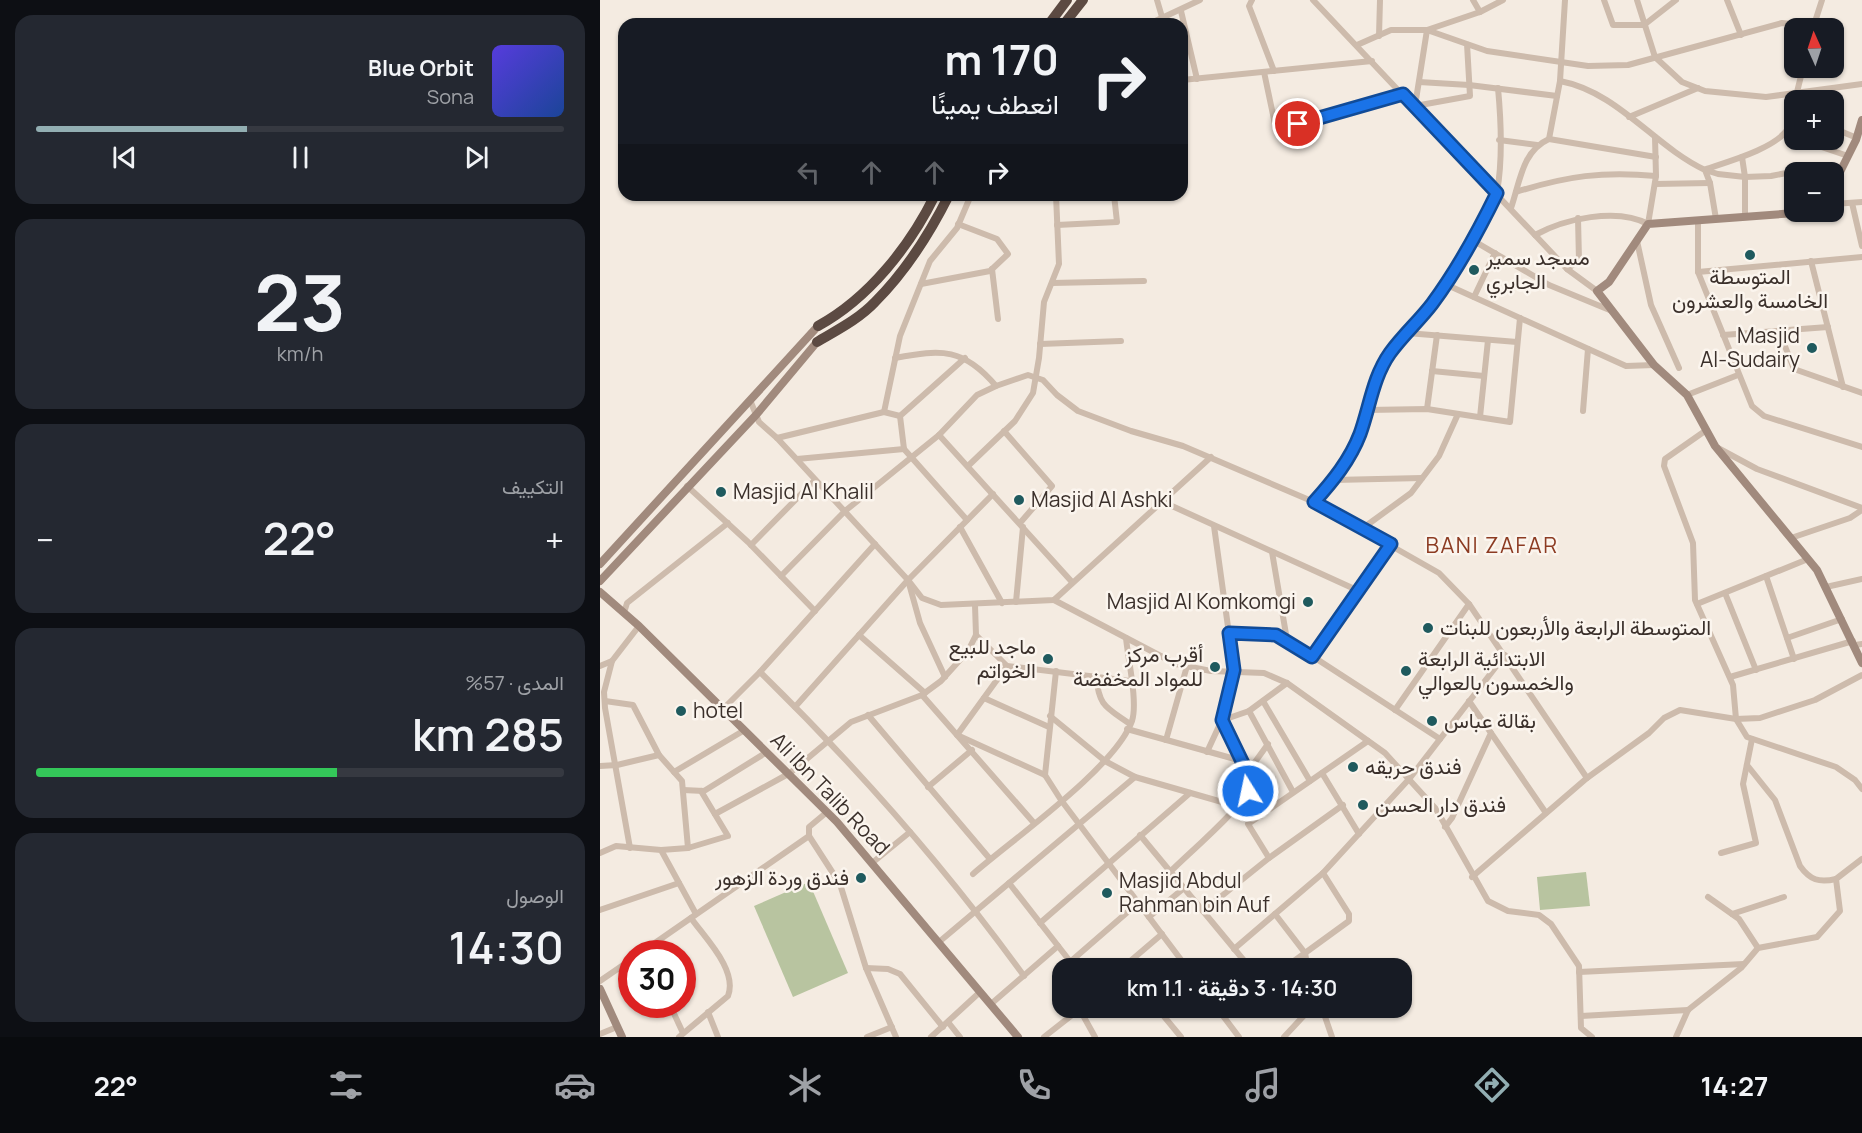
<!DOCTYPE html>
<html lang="ar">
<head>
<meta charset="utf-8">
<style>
	:root { --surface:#171b24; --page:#242831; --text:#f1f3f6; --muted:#9ea1a6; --line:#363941; --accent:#92aeb2 }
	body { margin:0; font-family:Manrope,Vazirmatn,sans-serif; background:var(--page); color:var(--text); direction:rtl; height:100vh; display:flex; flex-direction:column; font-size:22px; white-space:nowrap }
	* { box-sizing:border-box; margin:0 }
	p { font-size:20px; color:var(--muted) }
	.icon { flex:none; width:33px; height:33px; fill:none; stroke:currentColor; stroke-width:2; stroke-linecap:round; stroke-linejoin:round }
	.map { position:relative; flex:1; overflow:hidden; direction:ltr }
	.side { display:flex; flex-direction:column; gap:15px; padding:15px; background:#0d0f14; width:600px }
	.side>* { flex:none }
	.hud { position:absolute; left:18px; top:18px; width:570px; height:183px; border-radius:18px; box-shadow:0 2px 4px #0004; direction:rtl; background:#171b24; color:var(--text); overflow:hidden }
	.needle { width:39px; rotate:357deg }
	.controls { position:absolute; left:1184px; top:18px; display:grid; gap:12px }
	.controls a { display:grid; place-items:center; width:60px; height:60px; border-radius:12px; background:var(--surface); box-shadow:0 2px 4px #0004; font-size:30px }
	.speed { position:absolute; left:18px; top:940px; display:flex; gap:12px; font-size:30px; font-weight:700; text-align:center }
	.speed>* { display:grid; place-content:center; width:78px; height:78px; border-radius:50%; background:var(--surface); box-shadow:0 2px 4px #0004; line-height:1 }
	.speed .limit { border:9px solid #d22; background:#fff; color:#111 }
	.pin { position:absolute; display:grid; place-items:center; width:51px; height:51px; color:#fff; margin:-26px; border:3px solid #fff; border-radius:50%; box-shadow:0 2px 6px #0007 }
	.me { position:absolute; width:66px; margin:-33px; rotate:350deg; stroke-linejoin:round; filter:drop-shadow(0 0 4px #0008) }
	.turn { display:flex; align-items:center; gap:21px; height:126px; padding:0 30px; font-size:27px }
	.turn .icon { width:78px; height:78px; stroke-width:2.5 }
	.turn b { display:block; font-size:42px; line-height:51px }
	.lanes { display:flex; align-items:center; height:57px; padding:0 30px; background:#0003; justify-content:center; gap:30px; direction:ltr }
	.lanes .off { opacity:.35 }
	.big { font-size:45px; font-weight:600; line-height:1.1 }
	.side .widget { flex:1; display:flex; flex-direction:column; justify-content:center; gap:9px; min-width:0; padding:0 21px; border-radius:18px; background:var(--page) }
	.side .dial { align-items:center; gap:0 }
	.dial b { font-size:78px; line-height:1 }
	.song { display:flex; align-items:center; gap:18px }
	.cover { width:72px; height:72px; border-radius:9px; background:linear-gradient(135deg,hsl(250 70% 55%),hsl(220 70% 35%)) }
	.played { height:6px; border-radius:3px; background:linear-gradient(90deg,var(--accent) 40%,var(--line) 40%) }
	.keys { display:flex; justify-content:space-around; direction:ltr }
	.heat { display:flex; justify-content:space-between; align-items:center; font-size:33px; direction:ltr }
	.charge { height:9px; border-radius:4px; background:linear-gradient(90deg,#34c759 57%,var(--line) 0) }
	.trip { position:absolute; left:452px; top:958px; width:360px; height:60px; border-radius:18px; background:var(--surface); box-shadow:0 2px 4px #0004; font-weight:600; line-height:60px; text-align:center; direction:rtl }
	.tab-bar { display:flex; height:96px; justify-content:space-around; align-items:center; background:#090b0e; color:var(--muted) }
	.tab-bar .icon { width:42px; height:42px }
	.tab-bar .current { color:var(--accent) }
	.tab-bar b { font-size:27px; color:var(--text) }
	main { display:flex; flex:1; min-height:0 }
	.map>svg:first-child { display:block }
	.green { fill:#b8c4a0 }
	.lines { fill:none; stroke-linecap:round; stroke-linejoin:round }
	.street { stroke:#cdbbac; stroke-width:6 }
	.secondary { stroke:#a18a7d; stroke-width:8 }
	.highway { stroke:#5c4a42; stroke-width:10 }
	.route-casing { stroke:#114b97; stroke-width:15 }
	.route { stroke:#1a73e8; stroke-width:10 }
	.poi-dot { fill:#1f5a5e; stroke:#fbf5ee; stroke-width:2 }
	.labels { text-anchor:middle; stroke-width:5; stroke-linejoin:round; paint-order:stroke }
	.poi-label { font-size:21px; fill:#3b302b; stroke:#fbf5ee; text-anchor:start }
	.street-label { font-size:21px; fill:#3b302b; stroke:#fbf5ee }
	.neighbourhood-label { font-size:22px; letter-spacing:1.5px; fill:#8c3b22; stroke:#fbf5ee }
</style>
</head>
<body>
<main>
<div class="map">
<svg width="1262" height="1037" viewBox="0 0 1262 1037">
	<rect width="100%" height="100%" fill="#f4ebe1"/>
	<g class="green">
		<polygon points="986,872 990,906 940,910 937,877"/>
		<polygon points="209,882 248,973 193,997 154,906"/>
	</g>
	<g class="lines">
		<g class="street">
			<polyline points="557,0 562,17"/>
			<polyline points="652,0 649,6 674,71"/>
			<polyline points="713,0 967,269 997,291"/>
			<polyline points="873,0 880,12"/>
			<polyline points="1004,0 1013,25 1044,25 1076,0"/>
			<polyline points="1037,0 1055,57 1082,82 1105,91 1166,97 1262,84"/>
			<polyline points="1127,0 1141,35"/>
			<polyline points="581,11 597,79"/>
			<polyline points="549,24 600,0"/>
			<polyline points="1213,28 1222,0"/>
			<polyline points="779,36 780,0"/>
			<polyline points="867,44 870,96 815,106 827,30 887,51 988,66 1028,65 1182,23 1192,24 1199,28"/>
			<polyline points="757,45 791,30 827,30 880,12 903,0"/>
			<polyline points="664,72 676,129 720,119 803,94"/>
			<polyline points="582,80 772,61"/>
			<path d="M 960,81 C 1018,92 1054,146 1105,170 L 1110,183 L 1116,219"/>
			<polyline points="819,82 869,85 957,96"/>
			<polyline points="1195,100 1203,68"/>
			<polyline points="1029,117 1098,88"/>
			<polyline points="1233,128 1257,138"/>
			<polyline points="949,139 960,81 965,0"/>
			<polyline points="899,140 937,145"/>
			<polyline points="1201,140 1248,156"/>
			<polyline points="1142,157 1145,177 1145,217"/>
			<path d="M 1106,169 C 1127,162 1178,148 1189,127 C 1192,121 1193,111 1194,104"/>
			<polyline points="1105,170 1118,174 1145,177 1171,176 1207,169 1232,172"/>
			<polyline points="1055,184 1110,183"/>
			<path d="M 916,192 C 967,176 1003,171 1056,176"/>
			<polyline points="1252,203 1262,246"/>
			<polyline points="1233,204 1262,202"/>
			<path d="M 911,208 C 920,182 922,151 949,139 L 1056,157"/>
			<polyline points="1098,220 1098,272 1152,406 1164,416 1262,447"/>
			<polyline points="457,225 517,222 514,195"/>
			<path d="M 935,235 C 964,219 1017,207 1048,224 L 1056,176 L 1055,137"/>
			<polyline points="874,241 949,285 1012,311"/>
			<polyline points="1037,241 1051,305 1079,368"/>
			<polyline points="1211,261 1243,387"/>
			<polyline points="392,269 398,319"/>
			<polyline points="967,269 979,260 978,218"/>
			<polyline points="1098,272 1262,257"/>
			<polyline points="452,283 544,281"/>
			<polyline points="321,284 390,271 408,254 397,239 358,224"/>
			<polyline points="845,284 1026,366 1054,365"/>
			<polyline points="874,297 895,253"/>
			<polyline points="1179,331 1194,369 1262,393"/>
			<polyline points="807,333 917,342"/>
			<polyline points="1123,335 1228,327"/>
			<polyline points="440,344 521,341"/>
			<polyline points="365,358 300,416 304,449 367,520"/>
			<polyline points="832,371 884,376"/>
			<polyline points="396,386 428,375 443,380 457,395 478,411 531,431 583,446 714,502 839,573 869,604 987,778"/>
			<polyline points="1087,395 1138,375"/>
			<polyline points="150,400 159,422 177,438 308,580 320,623 345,677"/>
			<polyline points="827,409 837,335"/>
			<polyline points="767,410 827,409 910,422 920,318"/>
			<polyline points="983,411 988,349"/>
			<polyline points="284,412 300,336 330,261 357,228 371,195"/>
			<polyline points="880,417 888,340"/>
			<polyline points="404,431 452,486 420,523"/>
			<polyline points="1105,431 1065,459 1064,466 1093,543 1095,600 1133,685 1136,719 1147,737 1236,767 1255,780 1262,789"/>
			<polyline points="339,435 472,582"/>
			<polyline points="177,438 284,412 300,416"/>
			<polyline points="1118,448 1157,469 1262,508"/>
			<polyline points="197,459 304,449"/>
			<polyline points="368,466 415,421 433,393 439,358 444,302 459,264 456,195"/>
			<polyline points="734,480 822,478"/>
			<polyline points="87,486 148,542 215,611"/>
			<polyline points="561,501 759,591"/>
			<path d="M 714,502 C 733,481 750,461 760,434 C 770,407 773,379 790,354 C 801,336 818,322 831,305 C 849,282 891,220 897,192 C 903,159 901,120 898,88"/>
			<polyline points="360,527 402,603"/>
			<polyline points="763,528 811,493 839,456 858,414"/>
			<polyline points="1191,538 1250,518 1262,510"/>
			<polyline points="151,545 215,480"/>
			<polyline points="672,552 687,640"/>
			<path d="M 181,576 L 245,511 L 339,435 L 377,395 L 396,386 C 364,348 342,349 295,358"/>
			<polyline points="1166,576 1194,659"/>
			<polyline points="308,580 322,598 341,605 454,600 611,457"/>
			<polyline points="1226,587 1262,579"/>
			<polyline points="1125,593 1156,670"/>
			<polyline points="454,600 576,664 611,671 664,673 687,683 785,753 836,809 888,901 908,911 939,915 951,924 979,966 981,1028 992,1037"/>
			<polyline points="416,602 423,527"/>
			<polyline points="1097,604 1208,559"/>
			<polyline points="24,613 27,603 128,523"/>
			<polyline points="629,633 676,635 692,643 840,739"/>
			<polyline points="259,635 325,693"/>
			<polyline points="376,635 407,666 530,681"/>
			<polyline points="1187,638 1242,619"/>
			<polyline points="1255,645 1262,644"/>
			<polyline points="712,657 791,544"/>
			<polyline points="12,661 4,692 5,708 30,848"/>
			<polyline points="0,666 12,661 39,626"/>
			<polyline points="407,666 357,735 434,823"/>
			<path d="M 160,672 C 256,766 345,867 424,976"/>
			<path d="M 496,676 C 499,707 506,707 530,724"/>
			<polyline points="1130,677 1253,641"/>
			<polyline points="322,695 357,735 445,775 461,800 588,969"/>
			<polyline points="384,698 449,727"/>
			<polyline points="5,701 33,705 59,755"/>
			<polyline points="663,701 710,781"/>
			<polyline points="195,707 308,580 393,494"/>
			<polyline points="122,710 160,672 275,544"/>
			<polyline points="795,710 869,604"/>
			<polyline points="649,711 693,792"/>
			<polyline points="268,715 390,859"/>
			<polyline points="450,716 505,761 535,777 636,806"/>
			<path d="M 527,729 L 642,761 C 647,771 653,781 648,792 C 639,810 587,855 570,872"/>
			<polyline points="891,733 946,813"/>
			<polyline points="566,740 587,666"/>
			<polyline points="607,752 626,711 634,670 614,526"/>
			<polyline points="642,761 623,720 649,711 687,683"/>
			<path d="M 1147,765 L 1175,800 L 1200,866 C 1210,880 1219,883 1236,879"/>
			<polyline points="0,766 17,765 59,755 82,781 88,848"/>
			<polyline points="74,772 143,731"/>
			<polyline points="722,773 759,834"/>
			<polyline points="445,775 456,671"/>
			<polyline points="328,787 372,750"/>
			<polyline points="83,790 104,791 167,752"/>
			<polyline points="666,811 650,779 655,762 668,744"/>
			<polyline points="115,814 190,773 251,722 322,695 341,681 368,651 376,635 375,605"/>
			<polyline points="845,827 852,818 891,733 869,701"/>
			<polyline points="540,835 651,969"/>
			<polyline points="209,836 240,884 266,968 296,1037"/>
			<polyline points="61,850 88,848 128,836 101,791"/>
			<polyline points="0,853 16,846 61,850 96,914"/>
			<polyline points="1121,853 1156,843 1143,784 1152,739"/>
			<polyline points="669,858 648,824 768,741"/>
			<polyline points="272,863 310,832"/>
			<path d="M 373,874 C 413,839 515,768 532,721 C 538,702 528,659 526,638"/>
			<polyline points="872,877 987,778 1049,733 1064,718 1080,710 1136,719 1160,718 1215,700 1262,675"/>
			<polyline points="409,883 476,969"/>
			<polyline points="1108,897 1139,919 1158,948"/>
			<polyline points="0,910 79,883"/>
			<polyline points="603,911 669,858 743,805"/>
			<polyline points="675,914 705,953 708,969"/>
			<polyline points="1132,914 1184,897"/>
			<polyline points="549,917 584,888"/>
			<polyline points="440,923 590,793"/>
			<polyline points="339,942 535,777"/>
			<polyline points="634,949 723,873 810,778 905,655"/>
			<polyline points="39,954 209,836 209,827 227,812"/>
			<polyline points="470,962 538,903"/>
			<polyline points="266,968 288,969 300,974 343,1027"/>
			<polyline points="521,969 562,934"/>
			<polyline points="683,969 749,921 749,914 723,873"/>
			<polyline points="979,972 1144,964"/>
			<polyline points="0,981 32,959"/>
			<polyline points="391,1004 458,946"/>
			<polyline points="70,1005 83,1033"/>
			<polyline points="557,1008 581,1037"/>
			<polyline points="617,1008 639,1037"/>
			<polyline points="722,1008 732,1037"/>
			<polyline points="480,1010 495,1037"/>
			<polyline points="108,1012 118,1037"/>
			<polyline points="623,1015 631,1008"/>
			<polyline points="981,1016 1088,1010"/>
			<polyline points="348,1022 360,1037"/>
			<polyline points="0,1034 17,1027"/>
			<path d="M 79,1037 L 128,996 C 138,970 105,938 91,918"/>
			<polyline points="267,1037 292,1027"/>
			<polyline points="331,1037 380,992"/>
			<polyline points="444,1037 481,1008"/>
			<polyline points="684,1037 711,1008"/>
			<polyline points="1076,1037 1088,1010 1141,968 1158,948 1217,937 1240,911 1236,879 1262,859"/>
		</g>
		<g class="secondary">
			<polyline points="1233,186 1256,140 1262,120"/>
			<polyline points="1209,212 1048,224 1009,282 997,291 1054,365 1087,395 1115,446 1217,570 1262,663"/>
			<polyline points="0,564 218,326"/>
			<polyline points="0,581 156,415 217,342"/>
			<polyline points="0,592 39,626 237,822 418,1037"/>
			<polyline points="0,989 22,1037"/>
		</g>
		<g class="highway">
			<polyline points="449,24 467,0"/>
			<polyline points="464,24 483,0"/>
			<path d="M 218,326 C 269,298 310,246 335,195"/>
			<path d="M 217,342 C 237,330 259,319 275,302 C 305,272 330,233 349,195"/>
		</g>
	</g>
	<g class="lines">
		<g class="route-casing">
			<path id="route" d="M 648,791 L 650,778 L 622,720 L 634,670 L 629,633 L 676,635 L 712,657 L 791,544 L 714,502 C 733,481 750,460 760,434 C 770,406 773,377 790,353 C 803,335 819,321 832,304 C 858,269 878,232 897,193 L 803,94 L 698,124"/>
		</g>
		<use href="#route" class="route"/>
	</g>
	<g class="poi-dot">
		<circle cx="1150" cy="255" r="6"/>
		<circle cx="874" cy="270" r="6"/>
		<circle cx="1212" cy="348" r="6"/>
		<circle cx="121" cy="492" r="6"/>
		<circle cx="419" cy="500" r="6"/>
		<circle cx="708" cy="602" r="6"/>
		<circle cx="828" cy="628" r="6"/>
		<circle cx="448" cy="659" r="6"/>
		<circle cx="615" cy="667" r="6"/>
		<circle cx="806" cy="671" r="6"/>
		<circle cx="81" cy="711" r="6"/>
		<circle cx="832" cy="721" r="6"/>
		<circle cx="753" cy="767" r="6"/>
		<circle cx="763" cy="805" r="6"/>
		<circle cx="261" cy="878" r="6"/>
		<circle cx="507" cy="893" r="6"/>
	</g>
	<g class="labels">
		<g class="poi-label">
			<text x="886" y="265">مسجد سمير<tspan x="886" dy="24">الجابري</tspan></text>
			<text x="1150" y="284" text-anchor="middle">المتوسطة<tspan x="1150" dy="24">الخامسة والعشرون</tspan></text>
			<text x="1200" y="343" text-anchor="end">Masjid<tspan x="1200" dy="24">Al-Sudairy</tspan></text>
			<text x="133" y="499">Masjid Al Khalil</text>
			<text x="431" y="507">Masjid Al Ashki</text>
			<text x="696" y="609" text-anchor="end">Masjid Al Komkomgi</text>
			<text x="840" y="635">المتوسطة الرابعة والأربعون للبنات</text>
			<text x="436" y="654" text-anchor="end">ماجد للبيع<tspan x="436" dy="24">الخواتم</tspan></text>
			<text x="603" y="662" text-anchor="end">أقرب مركز<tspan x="603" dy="24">للمواد المخفضة</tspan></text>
			<text x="818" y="666">الابتدائية الرابعة<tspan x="818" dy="24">والخمسون بالعوالي</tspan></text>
			<text x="93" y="718">hotel</text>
			<text x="844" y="728">بقالة عباس</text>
			<text x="765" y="774">فندق حريقه</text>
			<text x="775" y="812">فندق دار الحسن</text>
			<text x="249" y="885" text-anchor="end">فندق وردة الزهور</text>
			<text x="519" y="888">Masjid Abdul<tspan x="519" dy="24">Rahman bin Auf</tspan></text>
		</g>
		<g class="street-label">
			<text transform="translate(230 794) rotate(46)" y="7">Ali Ibn Talib Road</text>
		</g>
		<g class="neighbourhood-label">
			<text x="892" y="553">BANI ZAFAR</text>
		</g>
	</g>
</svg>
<div class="controls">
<a><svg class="needle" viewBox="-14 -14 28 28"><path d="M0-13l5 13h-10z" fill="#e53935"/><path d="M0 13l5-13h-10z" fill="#9ea1a6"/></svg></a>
<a>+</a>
<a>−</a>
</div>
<div class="speed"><div class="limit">30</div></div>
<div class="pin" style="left:698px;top:124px;background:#d93025"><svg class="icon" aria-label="arrive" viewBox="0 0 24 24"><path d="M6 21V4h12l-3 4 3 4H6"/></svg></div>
<svg class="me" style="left:648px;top:791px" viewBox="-20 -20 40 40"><circle r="17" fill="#1a73e8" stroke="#fff" stroke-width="3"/><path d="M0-11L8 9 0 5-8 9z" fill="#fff"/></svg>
<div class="trip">14:30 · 3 دقيقة · 1.1 km</div>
<div class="hud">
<div class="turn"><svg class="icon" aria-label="right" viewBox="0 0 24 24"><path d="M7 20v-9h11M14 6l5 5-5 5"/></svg><div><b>170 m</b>انعطف يمينًا</div></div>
<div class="lanes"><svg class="icon off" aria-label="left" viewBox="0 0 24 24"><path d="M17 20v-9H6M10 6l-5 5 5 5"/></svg><svg class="icon off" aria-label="ahead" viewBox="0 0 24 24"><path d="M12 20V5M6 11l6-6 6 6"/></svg><svg class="icon off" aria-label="ahead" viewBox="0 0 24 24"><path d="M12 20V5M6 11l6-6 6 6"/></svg><svg class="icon" aria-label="right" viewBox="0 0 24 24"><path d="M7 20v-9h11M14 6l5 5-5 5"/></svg></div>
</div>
</div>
<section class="side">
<div class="widget">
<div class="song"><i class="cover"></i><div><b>Blue Orbit</b><p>Sona</p></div></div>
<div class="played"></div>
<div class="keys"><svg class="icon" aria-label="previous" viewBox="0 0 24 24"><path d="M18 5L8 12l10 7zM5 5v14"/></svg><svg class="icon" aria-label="pause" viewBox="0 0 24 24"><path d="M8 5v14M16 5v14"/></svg><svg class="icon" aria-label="next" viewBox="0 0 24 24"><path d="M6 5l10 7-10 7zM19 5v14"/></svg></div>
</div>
<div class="widget dial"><b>23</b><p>km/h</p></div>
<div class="widget"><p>التكييف</p>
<div class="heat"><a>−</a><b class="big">22°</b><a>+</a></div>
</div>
<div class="widget"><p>المدى · 57%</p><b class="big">285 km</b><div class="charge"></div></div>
<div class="widget"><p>الوصول</p><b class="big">14:30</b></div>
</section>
</main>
<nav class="tab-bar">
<b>14:27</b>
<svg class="icon current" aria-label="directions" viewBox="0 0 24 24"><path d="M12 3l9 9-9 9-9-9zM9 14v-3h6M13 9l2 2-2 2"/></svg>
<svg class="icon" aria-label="music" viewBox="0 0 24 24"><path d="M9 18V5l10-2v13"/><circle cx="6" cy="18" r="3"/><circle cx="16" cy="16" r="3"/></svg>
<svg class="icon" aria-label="phone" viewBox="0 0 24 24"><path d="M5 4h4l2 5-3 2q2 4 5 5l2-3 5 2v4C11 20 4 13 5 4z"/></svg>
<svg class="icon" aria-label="climate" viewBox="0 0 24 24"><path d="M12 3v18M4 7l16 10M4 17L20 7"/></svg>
<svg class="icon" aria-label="car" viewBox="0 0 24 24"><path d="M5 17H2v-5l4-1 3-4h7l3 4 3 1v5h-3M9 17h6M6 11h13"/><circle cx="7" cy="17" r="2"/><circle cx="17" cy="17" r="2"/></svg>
<svg class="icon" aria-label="filters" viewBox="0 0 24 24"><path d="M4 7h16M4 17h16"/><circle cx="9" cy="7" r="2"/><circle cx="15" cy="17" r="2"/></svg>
<b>22°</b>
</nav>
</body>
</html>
